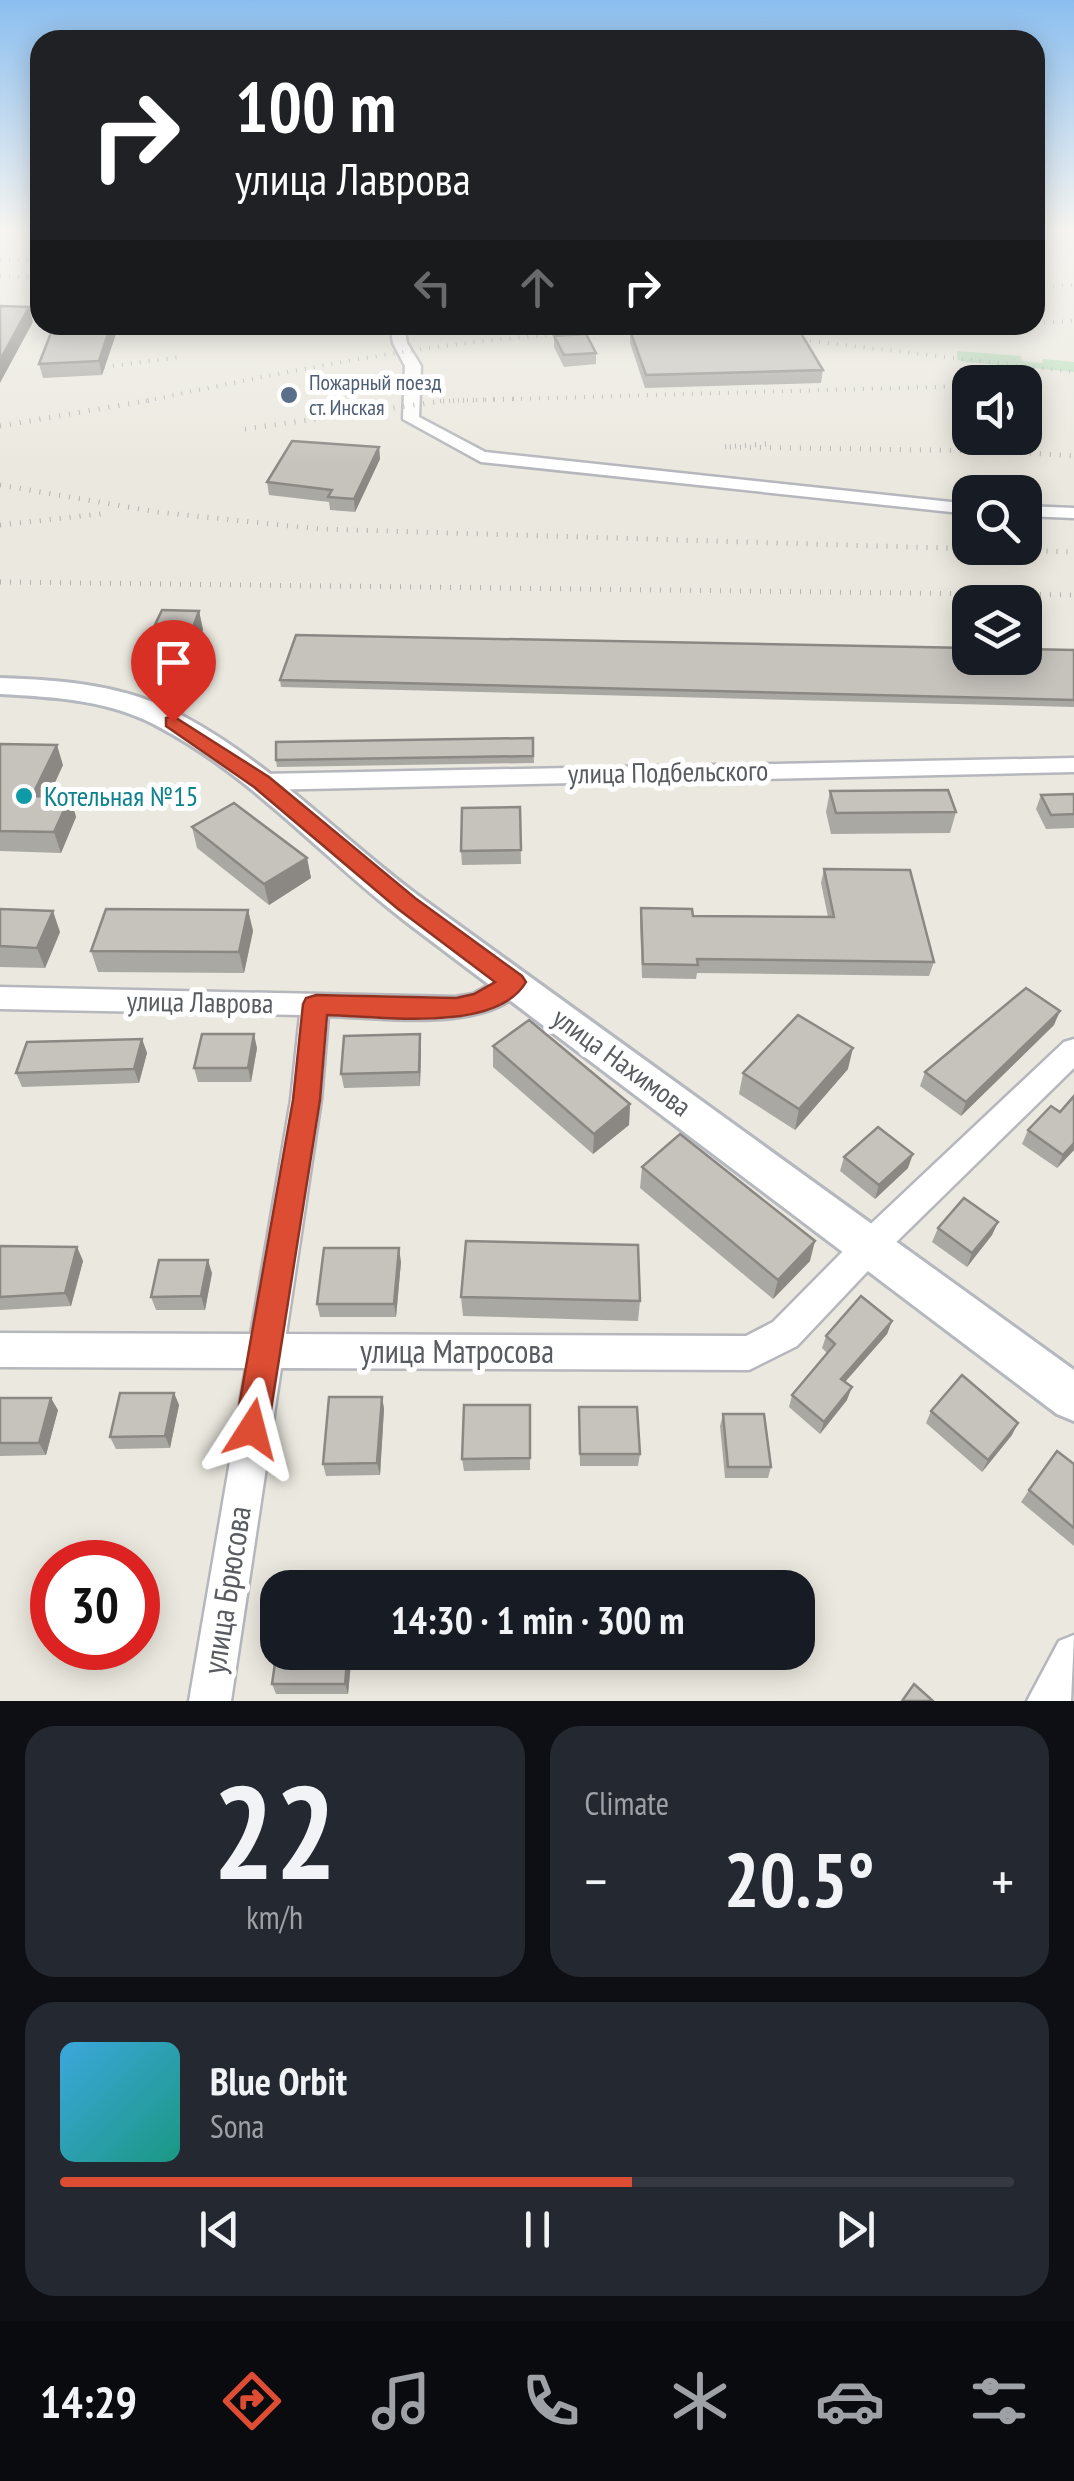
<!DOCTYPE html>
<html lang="en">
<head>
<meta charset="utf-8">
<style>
	:root { --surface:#171b24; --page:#242831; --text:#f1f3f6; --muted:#9ea1a6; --line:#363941; --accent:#dd4d33 }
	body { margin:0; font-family:"PT Sans Narrow",sans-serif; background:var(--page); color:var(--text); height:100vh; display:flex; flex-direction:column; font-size:38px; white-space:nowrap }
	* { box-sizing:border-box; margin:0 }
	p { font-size:32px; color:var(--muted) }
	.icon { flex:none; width:55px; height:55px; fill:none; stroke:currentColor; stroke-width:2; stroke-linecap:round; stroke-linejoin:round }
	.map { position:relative; height:1701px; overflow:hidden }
	.panel { display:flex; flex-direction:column; gap:25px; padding:25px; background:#0d0f14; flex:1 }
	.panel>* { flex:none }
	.banner { position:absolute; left:30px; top:30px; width:1015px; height:305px; border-radius:30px; box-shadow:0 5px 25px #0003; background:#202124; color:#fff; overflow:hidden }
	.tools { position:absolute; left:952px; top:365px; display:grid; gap:20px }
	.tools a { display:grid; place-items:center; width:90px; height:90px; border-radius:20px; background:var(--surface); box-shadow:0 5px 25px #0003; font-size:50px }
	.speed { position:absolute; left:30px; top:1540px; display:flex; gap:20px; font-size:50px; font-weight:700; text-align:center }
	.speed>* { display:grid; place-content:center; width:130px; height:130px; border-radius:50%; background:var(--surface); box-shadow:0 5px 25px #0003; line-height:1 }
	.speed .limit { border:15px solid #d22; background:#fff; color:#111 }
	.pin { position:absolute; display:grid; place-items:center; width:85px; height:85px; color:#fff; margin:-102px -42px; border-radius:50% 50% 50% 0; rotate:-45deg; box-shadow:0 0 10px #0007 }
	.pin .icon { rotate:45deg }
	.me { position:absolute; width:110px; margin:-55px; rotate:9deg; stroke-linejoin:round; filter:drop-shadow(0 0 8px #0008) }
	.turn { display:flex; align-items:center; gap:35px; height:210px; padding:0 40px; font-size:45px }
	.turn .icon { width:130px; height:130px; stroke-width:2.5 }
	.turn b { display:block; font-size:70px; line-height:85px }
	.lanes { display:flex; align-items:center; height:95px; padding:0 40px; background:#0003; justify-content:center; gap:50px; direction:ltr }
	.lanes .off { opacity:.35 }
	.big { font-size:75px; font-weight:700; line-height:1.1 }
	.panel .widget { flex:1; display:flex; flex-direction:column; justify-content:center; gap:15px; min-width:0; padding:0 35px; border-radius:30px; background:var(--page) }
	.panel .dial { align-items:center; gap:0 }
	.dial b { font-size:130px; line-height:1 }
	.song { display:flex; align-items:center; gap:30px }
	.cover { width:120px; height:120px; border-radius:15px; background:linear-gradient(135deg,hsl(200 70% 55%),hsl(170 70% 35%)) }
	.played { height:10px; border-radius:5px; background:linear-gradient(90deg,var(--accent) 60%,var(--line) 60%) }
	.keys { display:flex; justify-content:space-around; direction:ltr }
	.heat { display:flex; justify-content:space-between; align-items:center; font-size:55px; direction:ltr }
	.panel .tiles { flex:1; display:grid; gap:25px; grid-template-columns:1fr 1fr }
	.widget:last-child { grid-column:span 2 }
	.trip { position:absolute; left:260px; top:1570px; width:555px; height:100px; border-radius:30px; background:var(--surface); box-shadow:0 5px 25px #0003; font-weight:700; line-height:100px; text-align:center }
	.dock { display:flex; height:160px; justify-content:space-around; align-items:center; background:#090b0e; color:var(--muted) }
	.dock .icon { width:70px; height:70px }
	.dock .active { color:var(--accent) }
	.dock b { font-size:45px; color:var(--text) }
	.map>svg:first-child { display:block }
	.green { fill:#bde1c0 }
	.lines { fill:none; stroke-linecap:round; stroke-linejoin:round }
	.street-casing { stroke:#b5b7bc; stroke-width:5 }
	.secondary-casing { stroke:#b5b8be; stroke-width:6 }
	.street { fill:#fff; fill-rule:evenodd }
	.secondary { fill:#fff; fill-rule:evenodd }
	.rail-far1 { stroke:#b2b3b3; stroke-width:4; stroke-dasharray:1 8; stroke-linecap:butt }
	.rail { stroke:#b2b3b3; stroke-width:5; stroke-dasharray:1 9; stroke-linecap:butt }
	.wall { fill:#aaa8a3 }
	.shaded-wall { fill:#8b8884 }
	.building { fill:#c6c3bd; stroke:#8b8884; stroke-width:2.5 }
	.route { fill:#dd4d33; stroke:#903221; stroke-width:2.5 }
	.service-dot { fill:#5c6f8a; stroke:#fff; stroke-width:4 }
	.culture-dot { fill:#0f9aa8; stroke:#fff; stroke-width:4 }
	.labels { text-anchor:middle; stroke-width:10; stroke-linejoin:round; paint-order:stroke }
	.far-service-label { font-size:22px; fill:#4e5e75; stroke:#fff; text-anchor:start }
	.street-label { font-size:28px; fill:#585b60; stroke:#fff }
	.culture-label { font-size:28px; fill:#0d838f; stroke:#fff; text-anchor:start }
	.near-street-label { font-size:32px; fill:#585b60; stroke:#fff }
</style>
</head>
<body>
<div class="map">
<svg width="1074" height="1701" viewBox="0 0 1074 1701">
	<rect width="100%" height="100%" fill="#ebe9df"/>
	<polygon class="green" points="957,351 1021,356 1022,361 1042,363 1043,359 1074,362 1074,372 967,362 957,360"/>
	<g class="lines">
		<g class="street-casing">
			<g id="street">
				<polygon points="390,325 404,325 407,343 421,366 419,417 485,452 970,504 970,514 481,462 403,419 405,366 393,343"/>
				<polygon points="1025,506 1074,508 1074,518 1025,516"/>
				<polygon points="1074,758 1074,772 262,790 250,782 262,774"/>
				<path d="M 513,972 L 523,975 L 527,982 C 498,1035 379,1017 328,1016 L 321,1100 L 286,1334 L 746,1336 L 773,1322 L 859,1235 L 1064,1042 L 1074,1039 L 1074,1068 L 883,1255 L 797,1346 L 749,1370 L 281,1368 L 231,1701 L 189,1701 L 246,1368 L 0,1367 L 0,1333 L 251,1334 L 291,1100 L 300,1015 L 0,1009 L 0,987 L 455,997 L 473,994 Z"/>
				<polygon points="1074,1635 1071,1701 1027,1701 1059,1641"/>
			</g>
		</g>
		<g class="secondary-casing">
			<path id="secondary" d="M 0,678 C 63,680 127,685 183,716 C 273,764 342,840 424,900 C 640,1057 857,1213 1074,1370 L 1074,1421 L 1057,1414 C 840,1250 622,1085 405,921 C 323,858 253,777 161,728 C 111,700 56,697 0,694 Z"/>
		</g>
		<use href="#street" class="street"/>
		<use href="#secondary" class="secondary"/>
		<g class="rail-far1">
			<polyline points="1035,232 1070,230"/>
			<polyline points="0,260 40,260"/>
			<polyline points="0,276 40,278"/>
			<polyline points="1035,286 1074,285"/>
			<polyline points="1035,323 1074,321"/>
			<polyline points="772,331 986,325"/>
			<polyline points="810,341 1074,372"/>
			<polyline points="104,367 181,357"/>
			<path d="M 146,401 C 318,365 479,331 657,331"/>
			<polyline points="440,401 970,386"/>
		</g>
		<g class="rail">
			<polyline points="0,426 157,399"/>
			<polyline points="245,429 443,401 514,399"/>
			<polyline points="766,444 723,447 998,451 1074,456"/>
			<polyline points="0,485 157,512 319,529 1074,552"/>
			<polyline points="0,525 109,513"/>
			<polyline points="0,582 1074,595"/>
		</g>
	</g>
	<g class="wall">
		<polygon points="119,325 102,375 43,378 39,364"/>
		<polygon points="637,326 823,370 821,383 645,388 630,343 630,330 637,330"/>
		<polygon points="554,336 596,353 596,364 564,367 554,347"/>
		<polygon points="379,447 380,459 355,512 330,510 329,502 269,495 267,482"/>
		<polygon points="199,611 203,630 196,650 158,649 153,629"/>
		<polygon points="1074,650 1074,707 281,687 280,680"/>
		<polygon points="533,738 534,763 277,767 276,760"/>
		<polygon points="0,744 63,765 49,796 70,797 76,817 61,853 0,851"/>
		<polygon points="830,791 956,812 950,833 831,834 826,812"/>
		<polygon points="1074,794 1074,828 1046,829 1036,809 1041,795"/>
		<polygon points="520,807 521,864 462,865 461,851"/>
		<polygon points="192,827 307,858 311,878 269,905 197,848"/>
		<polygon points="824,869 934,962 929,976 697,973 696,979 642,978 640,923 641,908 693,916 828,917 821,883"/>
		<polygon points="0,909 60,932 45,968 0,967"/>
		<polygon points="248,910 253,931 244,973 98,972 91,951"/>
		<polygon points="1054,1025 961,1116 920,1086 925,1072"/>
		<polygon points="142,1039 147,1053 139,1083 22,1087 16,1073"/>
		<polygon points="493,1046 630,1104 629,1125 593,1154 493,1067"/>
		<polygon points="257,1048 251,1082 198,1082 194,1068"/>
		<polygon points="421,1048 420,1086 344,1088 341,1074"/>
		<polygon points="848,1069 795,1130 739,1094 743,1073"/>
		<polygon points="1028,1130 1074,1150 1057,1168 1022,1144"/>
		<polygon points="844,1157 908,1168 875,1199 840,1171"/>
		<polygon points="642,1167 810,1261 773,1299 640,1188"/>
		<polygon points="998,1222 992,1235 967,1267 932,1242 938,1228"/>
		<polygon points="0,1246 77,1247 83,1261 71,1306 0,1310"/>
		<polygon points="401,1262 396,1317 320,1317 317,1304"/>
		<polygon points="212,1273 205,1310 156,1310 151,1297"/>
		<polygon points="461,1297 640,1301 638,1321 463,1316"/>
		<polygon points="892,1321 887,1334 845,1382 847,1400 820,1434 789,1407 792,1395 827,1353 822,1348 826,1336"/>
		<polygon points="174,1393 179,1405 170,1448 116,1449 110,1437"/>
		<polygon points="382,1397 384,1409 380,1475 326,1476 323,1464"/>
		<polygon points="0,1398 58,1410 46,1455 0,1456"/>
		<polygon points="530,1405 530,1470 464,1471 462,1459"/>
		<polygon points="579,1407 640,1454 638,1466 580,1466"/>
		<polygon points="931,1411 1012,1435 982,1472 926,1423"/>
		<polygon points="723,1414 771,1467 768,1478 725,1478 720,1426"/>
		<polygon points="1074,1464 1074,1546 1021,1502 1029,1490"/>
		<polygon points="278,1652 352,1652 348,1694 276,1694 272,1684"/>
	</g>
	<g class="shaded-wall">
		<polygon points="29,307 33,322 0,383 0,360"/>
		<polygon points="111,325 119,325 102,375 99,361"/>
		<polygon points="379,447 380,459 355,512 354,499"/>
		<polygon points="199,611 203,630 196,650 192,630"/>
		<polygon points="57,745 63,765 39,816 32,796"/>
		<polygon points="70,797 76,817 61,853 54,832"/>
		<polygon points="307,858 311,878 269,905 264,884"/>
		<polygon points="248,910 253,931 244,973 239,952"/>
		<polygon points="53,911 60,932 45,968 37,948"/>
		<polygon points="1060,1011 1054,1025 961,1116 966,1102"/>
		<polygon points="254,1034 257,1048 251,1082 248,1068"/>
		<polygon points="420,1034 421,1048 420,1086 419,1072"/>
		<polygon points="142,1039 147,1053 139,1083 134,1069"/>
		<polygon points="853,1048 848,1069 795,1130 799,1109"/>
		<polygon points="630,1104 629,1125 593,1154 594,1134"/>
		<polygon points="1074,1143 1074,1150 1057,1168 1063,1155"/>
		<polygon points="913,1154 908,1168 875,1199 879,1185"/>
		<polygon points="998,1222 992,1235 967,1267 972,1253"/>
		<polygon points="815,1241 810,1261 773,1299 778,1280"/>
		<polygon points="77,1247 83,1261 71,1306 65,1293"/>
		<polygon points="399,1248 401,1262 396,1317 394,1304"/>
		<polygon points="208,1260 212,1273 205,1310 201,1296"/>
		<polygon points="892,1321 887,1334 837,1391 841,1379"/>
		<polygon points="852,1387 847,1400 820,1434 824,1422"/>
		<polygon points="174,1393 179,1405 170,1448 165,1436"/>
		<polygon points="382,1397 384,1409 380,1475 377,1463"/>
		<polygon points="51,1398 58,1410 46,1455 39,1443"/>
		<polygon points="1018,1423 1012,1435 982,1472 988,1460"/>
		<polygon points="348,1652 352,1652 348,1694 345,1684"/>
	</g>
	<g class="building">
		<polygon points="0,306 29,307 0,360"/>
		<polygon points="54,325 111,325 99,361 39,364"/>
		<polygon points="796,325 823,370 646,375 630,330 638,330 637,326"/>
		<polygon points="586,334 596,353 564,355 554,336"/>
		<polygon points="292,441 379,447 354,499 328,497 332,490 267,482"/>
		<polygon points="162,610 199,611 192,630 153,629"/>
		<polygon points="296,635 970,648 970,658 1025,658 1025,649 1074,650 1074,700 280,680"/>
		<polygon points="533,738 533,756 276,760 276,742"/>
		<polygon points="0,744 57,745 32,796 70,797 54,832 0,831"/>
		<polygon points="948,790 956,812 836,813 830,791"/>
		<polygon points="1074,794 1074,814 1051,815 1041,795"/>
		<polygon points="234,803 307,858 264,884 192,827"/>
		<polygon points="520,807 521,850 461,851 462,808"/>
		<polygon points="824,869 910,870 934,962 697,959 698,965 643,964 641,908 692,909 693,916 834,917"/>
		<polygon points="0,909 53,911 37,948 0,946"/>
		<polygon points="106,909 248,910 239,952 91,951"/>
		<polygon points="1026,988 1060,1011 966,1102 925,1072"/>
		<polygon points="798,1015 853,1048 799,1109 743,1073"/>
		<polygon points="529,1020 630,1104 594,1134 493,1046"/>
		<polygon points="202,1034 254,1034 248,1068 194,1068"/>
		<polygon points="420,1034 419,1072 341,1074 344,1036"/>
		<polygon points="142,1039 134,1069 16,1073 27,1042"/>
		<polygon points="1074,1096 1074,1143 1063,1155 1028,1130 1051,1106 1060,1112"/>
		<polygon points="878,1127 913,1154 879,1185 844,1157"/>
		<polygon points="680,1134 815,1241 778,1280 642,1167"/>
		<polygon points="964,1198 998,1222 972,1253 938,1228"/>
		<polygon points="466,1241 638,1245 640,1301 461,1297"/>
		<polygon points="0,1246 77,1247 65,1293 0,1297"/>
		<polygon points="324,1248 399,1248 394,1304 317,1304"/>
		<polygon points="159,1260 208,1260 201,1296 151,1297"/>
		<polygon points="861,1296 892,1321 841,1379 852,1387 824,1422 792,1395 835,1344 826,1336"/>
		<polygon points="962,1375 1018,1423 988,1460 931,1411"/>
		<polygon points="120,1393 174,1393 165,1436 110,1437"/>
		<polygon points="329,1397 382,1397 377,1463 323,1464"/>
		<polygon points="0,1398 51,1398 39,1443 0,1443"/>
		<polygon points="464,1405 530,1405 530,1458 462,1459"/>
		<polygon points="579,1407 637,1407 640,1454 580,1454"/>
		<polygon points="723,1414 764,1414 771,1467 728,1467"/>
		<polygon points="1057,1451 1074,1464 1074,1528 1029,1490"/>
		<polygon points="285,1585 354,1586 354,1588 285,1588"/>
		<polygon points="278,1642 278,1652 348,1652 345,1684 272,1684"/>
		<polygon points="914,1684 933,1701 902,1701"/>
	</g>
	<linearGradient id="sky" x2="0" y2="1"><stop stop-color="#8bbeef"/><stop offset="0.49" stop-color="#f6f5f1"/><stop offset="1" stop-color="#f6f5f1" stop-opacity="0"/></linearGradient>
	<rect width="1074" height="468" fill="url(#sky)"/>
	<path class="route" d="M 173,716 L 269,777 L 415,898 L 522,976 L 526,982 C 496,1034 378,1016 327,1015 L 320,1100 L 268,1429 L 264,1441 L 252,1446 L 240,1441 L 235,1429 L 293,1100 L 303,1004 L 306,998 L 316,995 L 456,998 L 474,994 L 495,982 L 398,909 L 254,787 L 166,726 L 166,718 Z"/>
	<circle class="service-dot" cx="289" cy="395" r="10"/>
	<circle class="culture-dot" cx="24" cy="796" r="10"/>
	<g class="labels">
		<g class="far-service-label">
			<text x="309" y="390">Пожарный поезд<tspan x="309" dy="25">ст. Инская</tspan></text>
		</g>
		<g class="street-label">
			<text transform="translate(668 772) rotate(-1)" y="10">улица Подбельского</text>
			<text transform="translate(200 1002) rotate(1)" y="10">улица Лаврова</text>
			<text transform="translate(622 1062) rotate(36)" y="10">улица Нахимова</text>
		</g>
		<g class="culture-label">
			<text x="44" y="806">Котельная №15</text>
		</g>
		<g class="near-street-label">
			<text x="457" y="1363">улица Матросова</text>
			<text transform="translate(227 1590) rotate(-81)" y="11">улица Брюсова</text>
		</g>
	</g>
</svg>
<div class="tools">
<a><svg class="icon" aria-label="sound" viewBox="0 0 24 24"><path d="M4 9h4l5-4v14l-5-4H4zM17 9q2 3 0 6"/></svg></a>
<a><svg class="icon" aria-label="search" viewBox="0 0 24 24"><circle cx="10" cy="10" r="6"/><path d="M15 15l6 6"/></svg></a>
<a><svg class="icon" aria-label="layers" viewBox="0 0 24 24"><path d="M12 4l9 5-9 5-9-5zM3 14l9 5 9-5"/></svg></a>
</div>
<div class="speed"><div class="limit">30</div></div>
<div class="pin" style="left:173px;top:722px;background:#d93025"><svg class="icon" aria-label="arrive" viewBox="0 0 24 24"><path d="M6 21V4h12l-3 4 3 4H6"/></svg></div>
<svg class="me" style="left:252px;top:1429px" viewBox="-20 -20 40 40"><path d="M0-17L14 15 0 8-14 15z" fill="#dd4d33" stroke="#fff" stroke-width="4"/></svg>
<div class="trip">14:30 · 1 min · 300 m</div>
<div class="banner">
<div class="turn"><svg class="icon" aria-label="right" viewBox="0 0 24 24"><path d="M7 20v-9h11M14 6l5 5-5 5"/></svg><div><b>100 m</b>улица Лаврова</div></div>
<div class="lanes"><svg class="icon off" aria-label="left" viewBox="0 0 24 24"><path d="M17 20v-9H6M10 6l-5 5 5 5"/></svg><svg class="icon off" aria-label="ahead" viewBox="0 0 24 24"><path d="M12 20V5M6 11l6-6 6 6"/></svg><svg class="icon" aria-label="right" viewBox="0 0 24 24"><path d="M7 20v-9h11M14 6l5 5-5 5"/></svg></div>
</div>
</div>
<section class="panel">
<div class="tiles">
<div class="widget dial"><b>22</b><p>km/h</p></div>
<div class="widget"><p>Climate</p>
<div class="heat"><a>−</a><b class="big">20.5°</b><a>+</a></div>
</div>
<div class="widget">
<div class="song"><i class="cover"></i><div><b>Blue Orbit</b><p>Sona</p></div></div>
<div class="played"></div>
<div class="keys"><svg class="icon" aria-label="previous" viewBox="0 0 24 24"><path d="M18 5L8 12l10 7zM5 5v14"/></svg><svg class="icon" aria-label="pause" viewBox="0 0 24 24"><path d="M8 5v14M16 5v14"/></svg><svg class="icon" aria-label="next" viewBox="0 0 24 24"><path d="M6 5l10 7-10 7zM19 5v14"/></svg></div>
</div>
</div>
</section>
<nav class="dock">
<b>14:29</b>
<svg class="icon active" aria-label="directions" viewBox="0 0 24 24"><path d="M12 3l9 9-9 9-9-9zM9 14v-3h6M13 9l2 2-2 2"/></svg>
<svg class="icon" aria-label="music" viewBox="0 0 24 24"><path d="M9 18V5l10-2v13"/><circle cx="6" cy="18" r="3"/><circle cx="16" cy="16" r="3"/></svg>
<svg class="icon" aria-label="phone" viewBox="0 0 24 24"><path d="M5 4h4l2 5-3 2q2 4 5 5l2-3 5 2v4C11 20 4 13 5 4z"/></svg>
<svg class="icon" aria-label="climate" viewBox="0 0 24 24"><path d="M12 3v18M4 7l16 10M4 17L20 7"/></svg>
<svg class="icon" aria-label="car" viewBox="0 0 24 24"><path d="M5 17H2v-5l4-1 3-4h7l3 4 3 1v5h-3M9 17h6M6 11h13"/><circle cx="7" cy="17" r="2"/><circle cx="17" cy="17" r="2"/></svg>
<svg class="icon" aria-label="filters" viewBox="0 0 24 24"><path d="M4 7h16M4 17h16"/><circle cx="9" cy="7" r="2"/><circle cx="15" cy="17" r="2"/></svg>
</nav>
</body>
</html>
